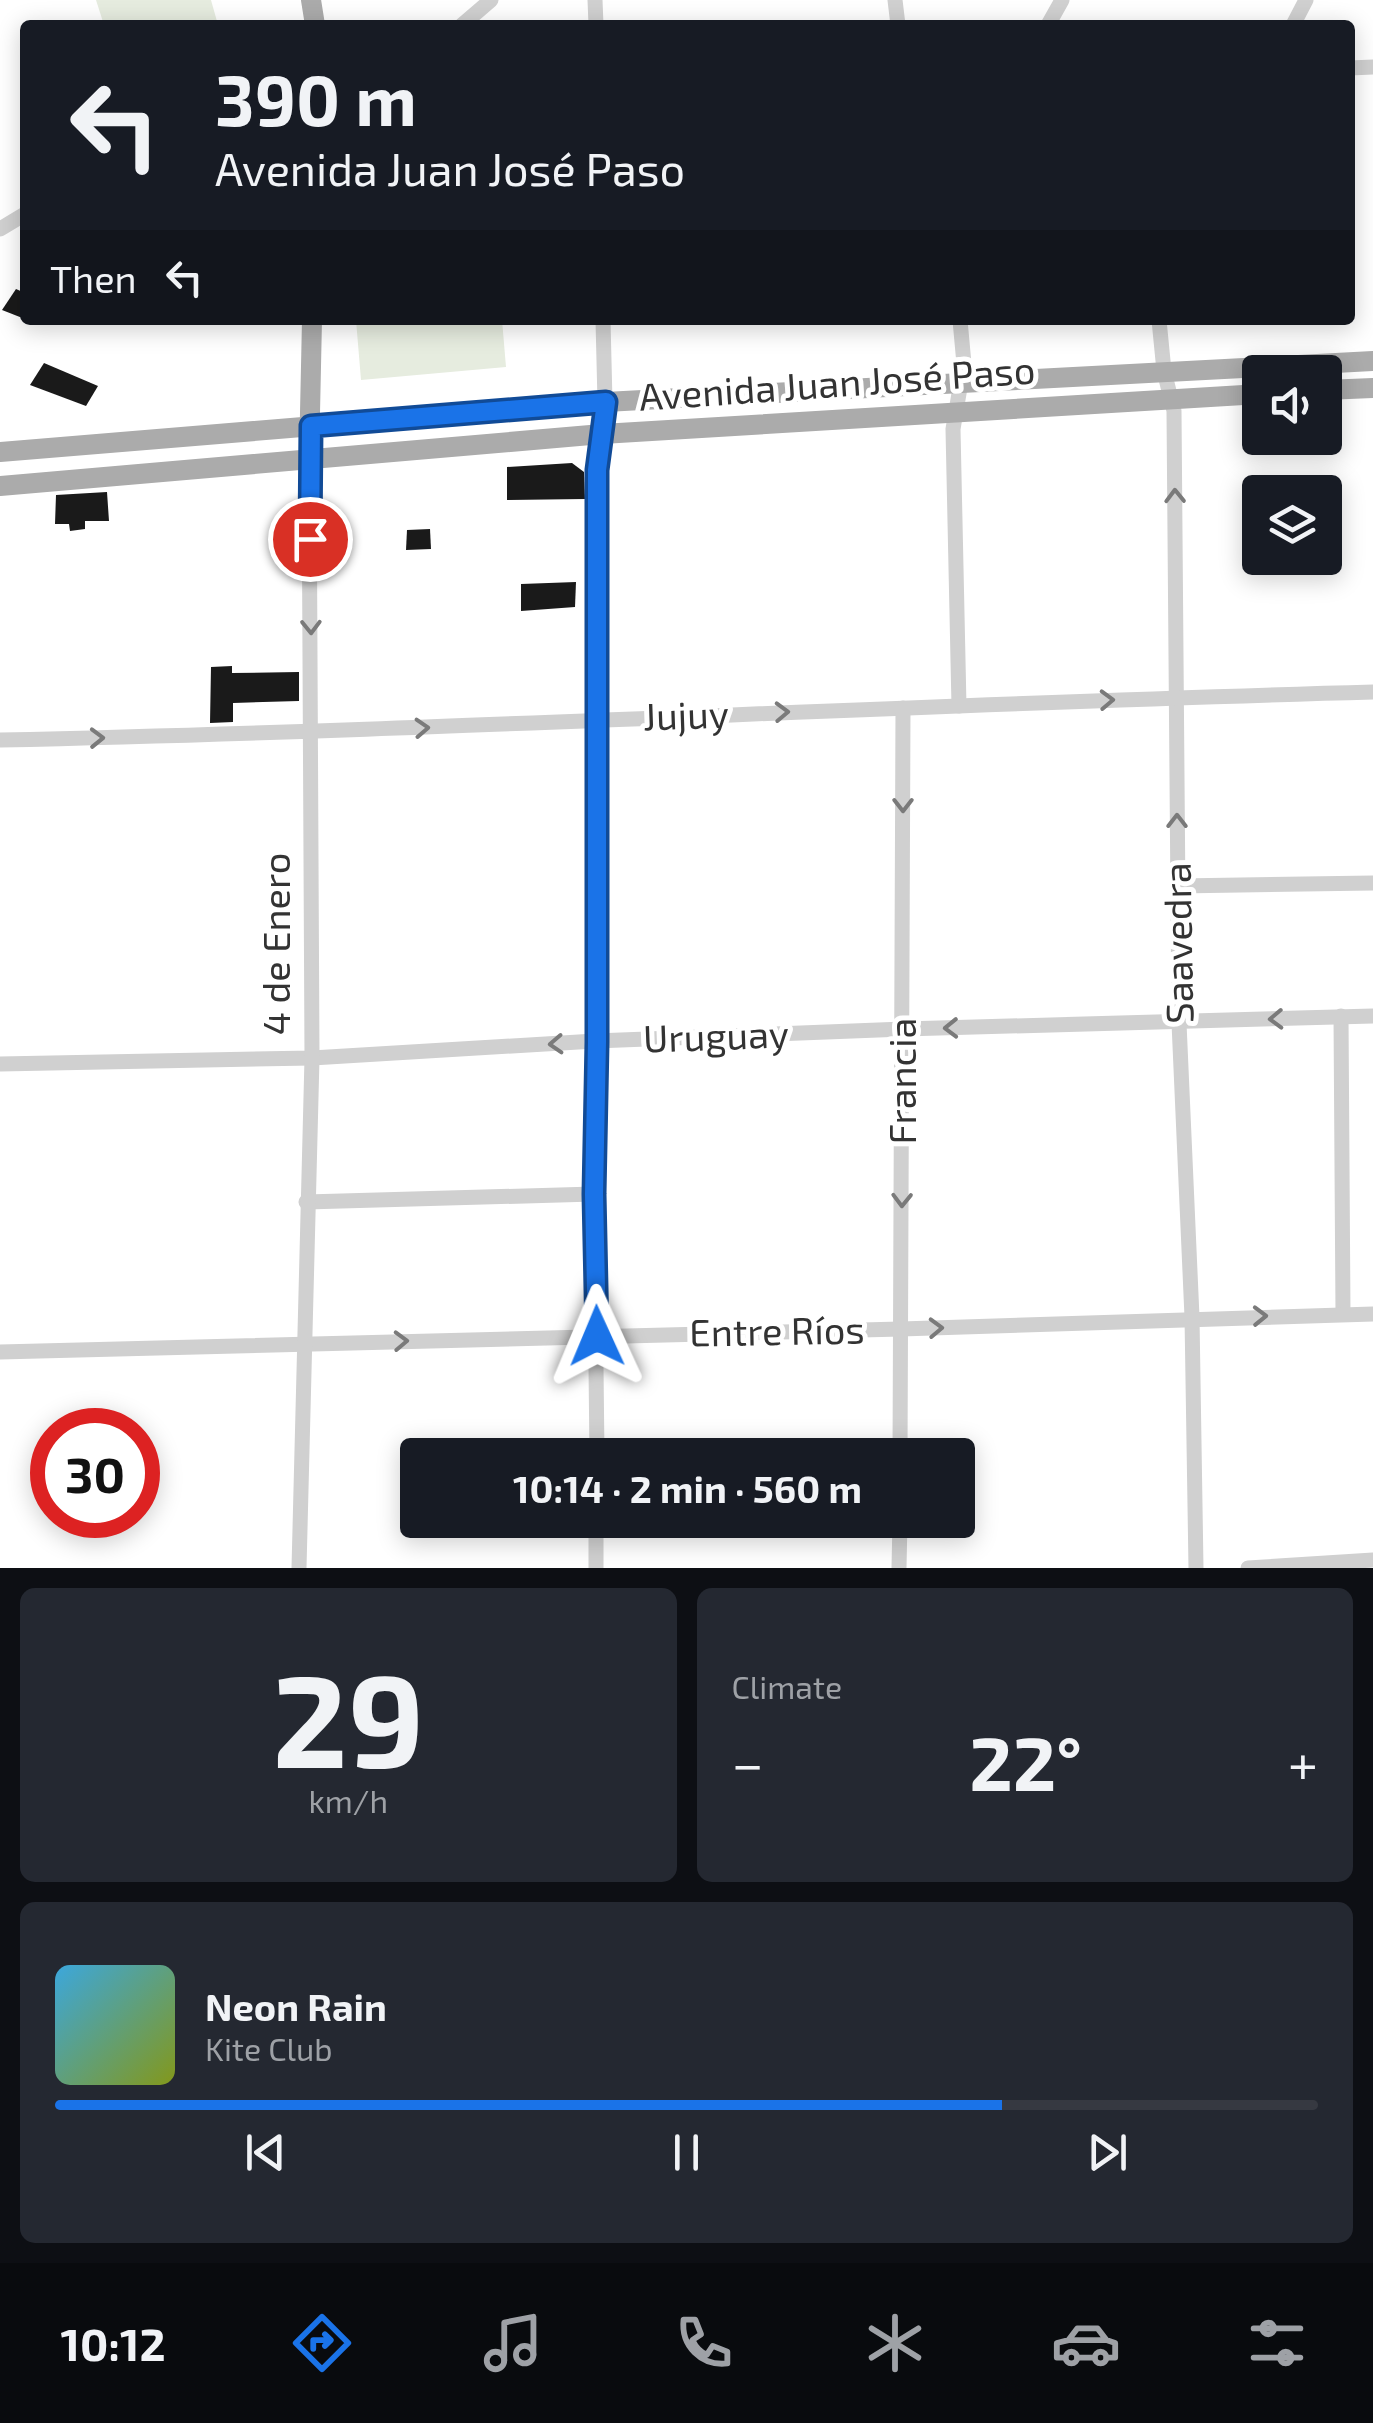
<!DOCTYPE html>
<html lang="en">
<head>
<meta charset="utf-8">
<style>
	:root { --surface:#171b24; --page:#242831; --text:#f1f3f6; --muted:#9ea1a6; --line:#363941; --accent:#1a73e8 }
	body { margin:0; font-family:"Exo 2",sans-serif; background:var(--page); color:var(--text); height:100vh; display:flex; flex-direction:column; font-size:38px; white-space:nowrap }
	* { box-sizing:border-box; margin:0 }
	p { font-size:32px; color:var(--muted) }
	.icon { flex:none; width:55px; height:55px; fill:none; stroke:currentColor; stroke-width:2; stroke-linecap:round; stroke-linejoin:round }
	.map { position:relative; height:1568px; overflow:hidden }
	.side { display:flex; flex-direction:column; gap:20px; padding:20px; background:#0d0f14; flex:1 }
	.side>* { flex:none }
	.guide { position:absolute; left:20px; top:20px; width:1335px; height:305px; border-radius:10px; box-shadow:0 5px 25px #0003; background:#171b24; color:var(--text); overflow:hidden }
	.tools { position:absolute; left:1242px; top:355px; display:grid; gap:20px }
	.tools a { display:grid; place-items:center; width:100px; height:100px; border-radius:10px; background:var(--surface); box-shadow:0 5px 25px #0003; font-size:50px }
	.speed { position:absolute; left:30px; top:1408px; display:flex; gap:20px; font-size:50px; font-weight:700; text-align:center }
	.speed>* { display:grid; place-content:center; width:130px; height:130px; border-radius:50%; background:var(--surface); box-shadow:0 5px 25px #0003; line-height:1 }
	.speed .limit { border:15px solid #d22; background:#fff; color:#111 }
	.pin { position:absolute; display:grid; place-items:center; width:85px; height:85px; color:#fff; margin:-42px; border:5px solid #fff; border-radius:50%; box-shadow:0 2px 10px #0007 }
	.me { position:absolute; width:110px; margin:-55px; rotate:359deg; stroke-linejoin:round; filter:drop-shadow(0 0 8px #0008) }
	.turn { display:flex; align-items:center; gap:35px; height:210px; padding:0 30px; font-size:45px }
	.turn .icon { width:130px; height:130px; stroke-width:2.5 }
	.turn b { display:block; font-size:70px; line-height:85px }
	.then { display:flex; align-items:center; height:95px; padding:0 30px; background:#0003; gap:20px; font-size:38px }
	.big { font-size:75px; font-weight:700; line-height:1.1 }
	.side .card { flex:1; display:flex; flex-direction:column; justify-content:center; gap:15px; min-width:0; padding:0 35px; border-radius:15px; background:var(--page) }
	.side .dial { align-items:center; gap:0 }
	.dial b { font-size:130px; line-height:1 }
	.song { display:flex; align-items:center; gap:30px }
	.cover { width:120px; height:120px; border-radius:15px; background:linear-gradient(135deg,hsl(200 70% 55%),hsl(70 70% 35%)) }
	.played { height:10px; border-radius:5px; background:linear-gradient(90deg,var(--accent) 75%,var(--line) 75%) }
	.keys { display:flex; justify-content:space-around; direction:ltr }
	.heat { display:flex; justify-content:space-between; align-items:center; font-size:55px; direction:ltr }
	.side .tiles { flex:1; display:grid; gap:20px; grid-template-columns:1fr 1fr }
	.card:last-child { grid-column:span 2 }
	.trip { position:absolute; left:400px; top:1438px; width:575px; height:100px; border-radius:10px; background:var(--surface); box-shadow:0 5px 25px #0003; font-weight:700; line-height:100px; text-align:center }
	.menu { display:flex; height:160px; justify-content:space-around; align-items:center; background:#090b0e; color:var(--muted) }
	.menu .icon { width:70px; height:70px }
	.menu .selected { color:var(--accent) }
	.menu b { font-size:45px; color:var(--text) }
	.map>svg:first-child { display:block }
	.green { fill:#e6ecdf }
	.building { fill:#1a1a1a }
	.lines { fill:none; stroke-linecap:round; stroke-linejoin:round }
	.minor { stroke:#d0d0d0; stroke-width:15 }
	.major { stroke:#ababab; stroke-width:20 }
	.oneway { stroke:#7a7a7a }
	.route-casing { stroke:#114b97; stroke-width:25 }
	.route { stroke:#1a73e8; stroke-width:18 }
	.labels { text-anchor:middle; stroke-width:10; stroke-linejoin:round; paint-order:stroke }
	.street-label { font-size:38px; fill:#333; stroke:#fff }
</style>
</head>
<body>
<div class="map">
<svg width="1373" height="1568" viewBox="0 0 1373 1568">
	<rect width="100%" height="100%" fill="#fff"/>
	<g class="green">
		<polygon points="96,0 211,0 218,25 104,25"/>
		<polygon points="356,320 502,320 506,367 361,380"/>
	</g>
	<g class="building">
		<polygon points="16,289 25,293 25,319 2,310"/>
		<polygon points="44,363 98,386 86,406 30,385"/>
		<polygon points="572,463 584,472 585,499 507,500 507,467"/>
		<polygon points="107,492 109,521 85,521 85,529 70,531 69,524 55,524 56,495"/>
		<polygon points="430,529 431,549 406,550 407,530"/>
		<polygon points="576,582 575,607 521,611 521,584"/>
		<polygon points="232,666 232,673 299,672 299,701 233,703 233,722 210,723 211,667"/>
	</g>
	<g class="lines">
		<g class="minor">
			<polyline points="595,0 596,25"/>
			<polyline points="895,0 898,25"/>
			<polyline points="462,25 491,0"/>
			<polyline points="1048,25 1062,0"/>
			<polyline points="1293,25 1306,0"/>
			<polyline points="1350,68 1373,67"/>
			<polyline points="0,229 25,214"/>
			<polyline points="1159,320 1164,371 1174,411 1179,1023 1192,1317 1196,1568"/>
			<polyline points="959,706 953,429 964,364 960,320"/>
			<path d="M 0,740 C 458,730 915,704 1373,692"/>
			<polyline points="1178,886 1373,883"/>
			<polyline points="1341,1016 1343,1314"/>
			<polyline points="0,1064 312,1058 595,1041 904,1029 1373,1016"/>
			<polyline points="306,1202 594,1194"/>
			<polyline points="0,1352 901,1329 1373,1314"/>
			<polyline points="597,1455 594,1194 597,1041 597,470 605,402 603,320"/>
			<polyline points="900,1455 903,708"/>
			<polyline points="299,1568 312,1058 309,459"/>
			<polyline points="596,1568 596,1520"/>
			<polyline points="899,1568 900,1520"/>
			<polyline points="1248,1568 1373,1560"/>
		</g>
		<g class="major">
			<polyline points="311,0 315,25"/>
			<polyline points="1325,390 1373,388"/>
			<polyline points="0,452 605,402 1373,361"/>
			<polyline points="309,459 312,320"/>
			<polyline points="0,486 602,434 1260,394"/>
		</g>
	</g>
	<defs><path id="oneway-chevron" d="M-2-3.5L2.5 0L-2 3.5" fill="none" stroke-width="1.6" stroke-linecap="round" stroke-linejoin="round" transform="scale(2.5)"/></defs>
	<g class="oneway">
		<use href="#oneway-chevron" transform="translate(1175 496) rotate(-91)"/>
		<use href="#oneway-chevron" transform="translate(311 627) rotate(89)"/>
		<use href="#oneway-chevron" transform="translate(1107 700) rotate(-2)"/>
		<use href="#oneway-chevron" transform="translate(782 712) rotate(-2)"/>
		<use href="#oneway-chevron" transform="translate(422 728) rotate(-3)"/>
		<use href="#oneway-chevron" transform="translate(97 738) rotate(-1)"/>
		<use href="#oneway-chevron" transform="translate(903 805) rotate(90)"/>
		<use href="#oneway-chevron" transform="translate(1177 821) rotate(-90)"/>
		<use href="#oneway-chevron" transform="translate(1276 1019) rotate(178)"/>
		<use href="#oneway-chevron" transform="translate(951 1028) rotate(179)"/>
		<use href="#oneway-chevron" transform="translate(556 1044) rotate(177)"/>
		<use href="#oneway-chevron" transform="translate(902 1200) rotate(91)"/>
		<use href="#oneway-chevron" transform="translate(1260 1316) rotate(-1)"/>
		<use href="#oneway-chevron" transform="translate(936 1328) rotate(-2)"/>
		<use href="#oneway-chevron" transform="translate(401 1341) rotate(-2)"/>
	</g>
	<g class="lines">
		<g class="route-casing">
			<polyline id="route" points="310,539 311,426 606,402 597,470 597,1042 594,1194 597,1336"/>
		</g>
		<use href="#route" class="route"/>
	</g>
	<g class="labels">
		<g class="street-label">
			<text transform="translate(837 384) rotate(-4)" y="13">Avenida Juan José Paso</text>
			<text transform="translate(686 716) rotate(-2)" y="13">Jujuy</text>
			<text transform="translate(1179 943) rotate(-91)" y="13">Saavedra</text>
			<text transform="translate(277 944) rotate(-90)" y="13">4 de Enero</text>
			<text transform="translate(716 1037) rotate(-2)" y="13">Uruguay</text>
			<text transform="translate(903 1081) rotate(-90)" y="13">Francia</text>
			<text transform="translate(777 1332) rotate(-1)" y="13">Entre Ríos</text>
		</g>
	</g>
</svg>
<div class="tools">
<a><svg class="icon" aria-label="sound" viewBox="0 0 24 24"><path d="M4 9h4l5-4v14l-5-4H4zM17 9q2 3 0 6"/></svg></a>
<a><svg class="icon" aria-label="layers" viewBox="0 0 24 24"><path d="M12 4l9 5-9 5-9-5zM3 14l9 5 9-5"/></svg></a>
</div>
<div class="speed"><div class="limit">30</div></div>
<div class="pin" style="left:310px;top:539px;background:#d93025"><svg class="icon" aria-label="arrive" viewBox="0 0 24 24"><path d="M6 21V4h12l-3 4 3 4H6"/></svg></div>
<svg class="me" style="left:597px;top:1336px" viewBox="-20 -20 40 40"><path d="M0-17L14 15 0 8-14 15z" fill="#1a73e8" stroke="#fff" stroke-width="4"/></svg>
<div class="trip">10:14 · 2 min · 560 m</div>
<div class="guide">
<div class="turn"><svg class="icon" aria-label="left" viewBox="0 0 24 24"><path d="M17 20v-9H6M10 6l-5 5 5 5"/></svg><div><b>390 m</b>Avenida Juan José Paso</div></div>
<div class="then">Then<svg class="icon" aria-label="left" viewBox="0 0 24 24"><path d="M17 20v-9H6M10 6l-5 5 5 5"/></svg></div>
</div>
</div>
<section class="side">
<div class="tiles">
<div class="card dial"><b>29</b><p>km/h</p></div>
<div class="card"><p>Climate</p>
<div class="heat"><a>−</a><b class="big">22°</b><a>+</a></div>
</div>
<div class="card">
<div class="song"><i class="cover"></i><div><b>Neon Rain</b><p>Kite Club</p></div></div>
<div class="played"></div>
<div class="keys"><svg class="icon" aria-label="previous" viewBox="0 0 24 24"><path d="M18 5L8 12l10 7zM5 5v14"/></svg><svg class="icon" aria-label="pause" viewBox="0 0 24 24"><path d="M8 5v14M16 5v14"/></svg><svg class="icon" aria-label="next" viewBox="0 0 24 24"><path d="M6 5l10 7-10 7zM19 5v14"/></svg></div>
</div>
</div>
</section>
<nav class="menu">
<b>10:12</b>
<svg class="icon selected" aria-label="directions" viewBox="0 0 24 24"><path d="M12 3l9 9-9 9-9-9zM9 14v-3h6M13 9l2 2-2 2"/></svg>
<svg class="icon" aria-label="music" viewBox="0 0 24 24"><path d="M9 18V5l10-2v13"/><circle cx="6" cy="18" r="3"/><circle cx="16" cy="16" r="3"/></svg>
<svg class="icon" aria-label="phone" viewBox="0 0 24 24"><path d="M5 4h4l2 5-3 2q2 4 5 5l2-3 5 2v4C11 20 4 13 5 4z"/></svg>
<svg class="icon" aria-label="climate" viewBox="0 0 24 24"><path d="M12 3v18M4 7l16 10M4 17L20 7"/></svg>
<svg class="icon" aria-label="car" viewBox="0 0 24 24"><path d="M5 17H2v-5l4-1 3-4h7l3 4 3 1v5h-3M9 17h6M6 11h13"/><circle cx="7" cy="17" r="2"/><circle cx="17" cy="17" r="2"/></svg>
<svg class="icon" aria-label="filters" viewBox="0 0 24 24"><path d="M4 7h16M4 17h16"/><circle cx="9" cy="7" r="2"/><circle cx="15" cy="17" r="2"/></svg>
</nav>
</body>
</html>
